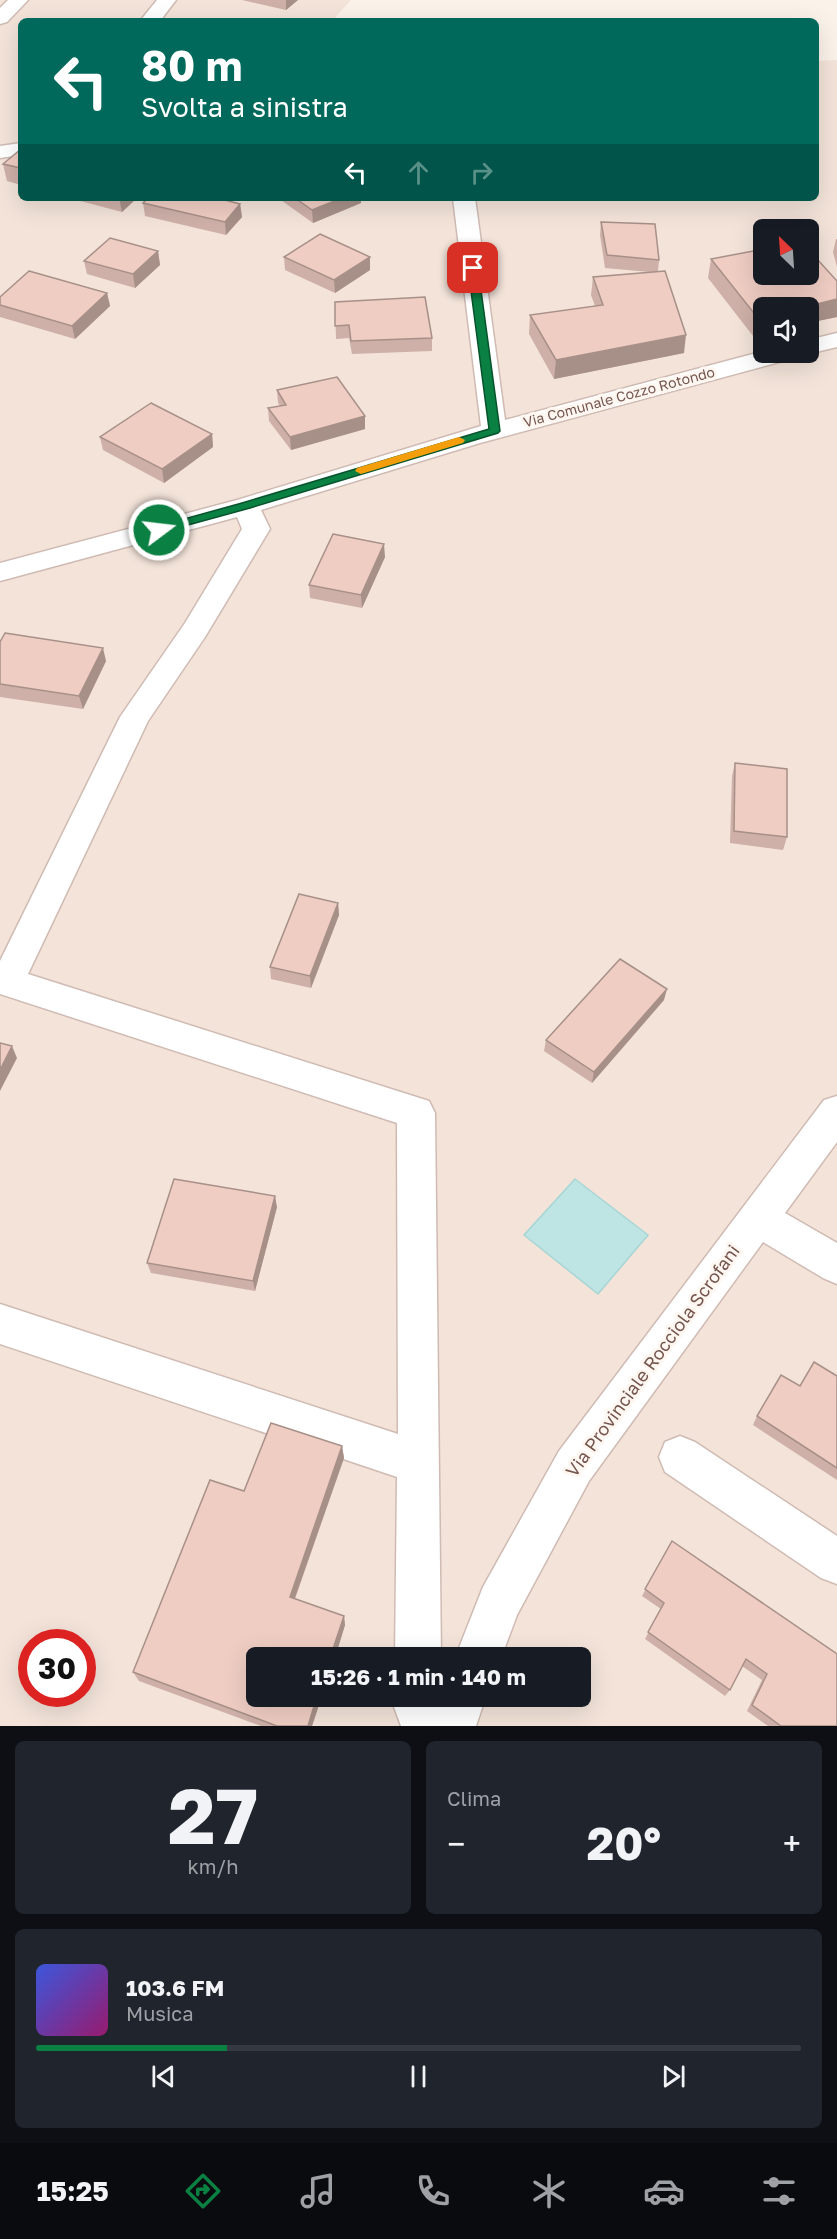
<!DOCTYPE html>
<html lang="it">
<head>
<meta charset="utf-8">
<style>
	:root { --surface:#171b24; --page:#20242c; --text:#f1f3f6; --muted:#9ea1a6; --line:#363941; --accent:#0b8043 }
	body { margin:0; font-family:"Golos Text",sans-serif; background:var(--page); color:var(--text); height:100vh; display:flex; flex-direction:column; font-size:22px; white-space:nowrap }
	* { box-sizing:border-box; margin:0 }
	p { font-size:20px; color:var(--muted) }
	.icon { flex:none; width:33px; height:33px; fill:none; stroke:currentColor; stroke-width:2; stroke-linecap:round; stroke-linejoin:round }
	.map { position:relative; height:1726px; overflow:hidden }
	.panel { display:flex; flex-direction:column; gap:15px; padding:15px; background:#0d0f14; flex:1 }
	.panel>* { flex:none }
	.hud { position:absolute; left:18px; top:18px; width:801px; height:183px; border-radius:9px; box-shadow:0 6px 24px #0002; background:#00695c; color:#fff; overflow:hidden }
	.needle { width:39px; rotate:335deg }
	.controls { position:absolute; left:753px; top:219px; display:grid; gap:12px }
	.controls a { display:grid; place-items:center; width:66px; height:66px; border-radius:9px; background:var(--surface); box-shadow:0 6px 24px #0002; font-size:30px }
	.speed { position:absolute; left:18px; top:1629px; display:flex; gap:12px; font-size:30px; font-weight:700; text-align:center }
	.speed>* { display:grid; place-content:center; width:78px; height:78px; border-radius:50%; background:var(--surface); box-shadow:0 6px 24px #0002; line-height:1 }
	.speed .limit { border:9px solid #d22; background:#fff; color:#111 }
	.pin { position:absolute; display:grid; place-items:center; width:51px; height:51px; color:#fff; margin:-26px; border-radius:12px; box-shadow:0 3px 9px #0006 }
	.me { position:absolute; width:66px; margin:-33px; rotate:75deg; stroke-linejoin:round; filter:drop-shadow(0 0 4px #0008) }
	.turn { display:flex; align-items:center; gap:21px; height:126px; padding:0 24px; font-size:27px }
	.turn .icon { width:78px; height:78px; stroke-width:2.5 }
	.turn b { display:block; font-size:42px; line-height:51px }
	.lanes { display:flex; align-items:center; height:57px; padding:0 24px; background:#0003; justify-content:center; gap:30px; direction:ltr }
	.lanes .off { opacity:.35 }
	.big { font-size:45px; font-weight:700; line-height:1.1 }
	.panel .card { flex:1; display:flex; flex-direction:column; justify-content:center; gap:9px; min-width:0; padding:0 21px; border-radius:9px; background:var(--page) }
	.panel .dial { align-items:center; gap:0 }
	.dial b { font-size:78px; line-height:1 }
	.song { display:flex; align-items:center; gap:18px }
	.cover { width:72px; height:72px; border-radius:9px; background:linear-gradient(135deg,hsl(230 70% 55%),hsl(320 70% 35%)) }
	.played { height:6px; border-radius:3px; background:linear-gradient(90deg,var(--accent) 25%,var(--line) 25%) }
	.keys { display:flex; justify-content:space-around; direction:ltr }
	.heat { display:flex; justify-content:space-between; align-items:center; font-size:33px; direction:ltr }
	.panel .tiles { flex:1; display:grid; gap:15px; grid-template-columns:1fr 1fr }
	.card:last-child { grid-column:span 2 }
	.trip { position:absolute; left:246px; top:1647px; width:345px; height:60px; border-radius:9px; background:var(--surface); box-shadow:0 6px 24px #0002; font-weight:700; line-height:60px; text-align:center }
	.tabs { display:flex; height:96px; justify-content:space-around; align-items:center; background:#090b0e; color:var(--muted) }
	.tabs .icon { width:42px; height:42px }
	.tabs .current { color:var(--accent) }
	.tabs b { font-size:27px; color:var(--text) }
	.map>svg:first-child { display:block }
	.residential { fill:#f3e3d9; fill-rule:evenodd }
	.water { fill:#bfe4e4; stroke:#a6d6d5; stroke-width:1.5 }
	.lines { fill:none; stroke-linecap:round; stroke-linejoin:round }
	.minor-casing { stroke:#cfbbb3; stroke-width:3 }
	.minor { fill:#fff; fill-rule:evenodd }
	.wall { fill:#ceb0a8 }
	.shaded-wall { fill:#a79088 }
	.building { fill:#efcdc3; stroke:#a79088; stroke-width:1.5 }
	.route { fill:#0b8043; stroke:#07532c; stroke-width:1.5 }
	.slow { fill:#f59e0b }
	.labels { text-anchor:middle; stroke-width:6; stroke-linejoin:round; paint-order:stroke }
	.far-street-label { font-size:14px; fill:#75564f; stroke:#fef7f1 }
	.near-street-label { font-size:18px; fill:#75564f; stroke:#fef7f1 }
</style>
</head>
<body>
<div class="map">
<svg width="837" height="1726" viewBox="0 0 837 1726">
	<rect width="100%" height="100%" fill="#fbf2ea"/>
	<path class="residential" d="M 0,0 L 351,0 L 332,21 L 21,21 L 21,198 L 816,198 L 816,61 L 837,60 L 837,1726 L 0,1726 ZM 764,230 L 808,230 L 808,274 L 764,274 ZM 764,308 L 808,308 L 808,352 L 764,352 ZM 32,1642 L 82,1642 L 82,1694 L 32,1694 ZM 256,1658 L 580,1658 L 580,1696 L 256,1696 Z"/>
	<polygon class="water" points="575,1179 648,1235 598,1294 524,1235"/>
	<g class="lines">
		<g class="minor-casing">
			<g id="minor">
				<polygon points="8,0 28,0 7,22 0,24 0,8"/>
				<polygon points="157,0 176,0 160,21 140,21"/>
				<polygon points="21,143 21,155 0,158 0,146"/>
				<polygon points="453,198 475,198 505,420 764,351 808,352 808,340 837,333 837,347 808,354 801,353 798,357 480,443 261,510 270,529 205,637 148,721 28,974 429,1101 435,1113 441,1658 395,1658 397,1477 0,1344 0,1304 398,1434 397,1123 0,994 0,961 120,717 185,623 242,529 237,517 0,581 0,563 237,500 481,426"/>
				<polygon points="837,1096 837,1142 785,1213 837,1243 837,1284 823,1278 763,1242 589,1481 517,1615 501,1658 455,1658 483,1587 559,1451 824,1100"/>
				<polygon points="680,1436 695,1442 837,1536 837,1584 821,1578 665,1472 659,1457 665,1442"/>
				<polygon points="395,1696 486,1696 476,1726 401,1726 394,1707"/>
			</g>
		</g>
		<use href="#minor" class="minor"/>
	</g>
	<g class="wall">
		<polygon points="242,0 298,0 286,10"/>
		<polygon points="21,149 21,185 7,181 3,164"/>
		<polygon points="69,198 137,198 122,212"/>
		<polygon points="278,198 361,198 361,203 313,223"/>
		<polygon points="143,203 240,204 242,217 226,235 145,216"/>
		<polygon points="601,222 659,260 658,271 684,353 554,379 529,334 530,315 595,306 591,295 593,277 649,272 605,268 600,235"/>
		<polygon points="836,239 837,239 837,267 833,252"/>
		<polygon points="158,251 160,265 135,288 87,274 84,261"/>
		<polygon points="284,257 370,270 335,293 285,270"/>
		<polygon points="711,259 837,281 837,317 808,323 808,308 753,336 708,278"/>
		<polygon points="107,293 110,306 75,339 0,317 0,297"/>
		<polygon points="335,302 432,338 432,351 352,354 349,338 336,339"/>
		<polygon points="277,390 365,416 365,429 291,450 269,421 268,408 280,406 278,403"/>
		<polygon points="212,434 213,447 164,483 103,450 100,437"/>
		<polygon points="385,557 362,608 310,598 309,585"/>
		<polygon points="0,642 106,661 83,709 0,697"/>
		<polygon points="735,763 787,837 783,850 730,843 732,776"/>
		<polygon points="338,903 339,915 311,988 271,979 270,967"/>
		<polygon points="664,1000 592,1083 544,1051 546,1040"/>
		<polygon points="277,1207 255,1291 151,1273 147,1263"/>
		<polygon points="837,1376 837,1480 753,1425 757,1416 800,1386"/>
		<polygon points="342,1446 344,1458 295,1599 344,1616 345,1625 312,1726 261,1726 139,1681 133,1672 244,1491"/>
		<polygon points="672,1541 837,1726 768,1726 747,1711 762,1680 742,1666 730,1690 725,1696 645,1639 661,1609 642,1596"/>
	</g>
	<g class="shaded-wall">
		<polygon points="286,0 298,0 286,10"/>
		<polygon points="119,198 137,198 122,212"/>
		<polygon points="342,198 361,198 361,203 313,223 312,210"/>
		<polygon points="240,204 242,217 226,235 225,222"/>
		<polygon points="158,251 160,265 135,288 133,274"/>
		<polygon points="370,257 370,270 335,293 334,280"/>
		<polygon points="107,293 110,306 75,339 72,326"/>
		<polygon points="837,299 837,317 808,323 808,308 801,308"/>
		<polygon points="764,316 764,334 753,336 757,317"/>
		<polygon points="686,335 684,353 554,379 556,360"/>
		<polygon points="365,416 365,429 291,450 290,437"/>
		<polygon points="212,434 213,447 164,483 162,469"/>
		<polygon points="384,544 385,557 362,608 361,595"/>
		<polygon points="103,648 106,661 83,709 79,696"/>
		<polygon points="338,903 339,915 311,988 310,976"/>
		<polygon points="667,989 664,1000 592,1083 594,1072"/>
		<polygon points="12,1046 17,1058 0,1091 0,1070"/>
		<polygon points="275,1196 277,1207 255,1291 253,1281"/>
		<polygon points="342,1446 344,1458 292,1606 290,1597"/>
		<polygon points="344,1616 345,1625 335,1658 330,1658"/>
		<polygon points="317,1696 322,1696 312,1726 308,1726"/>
	</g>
	<g class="building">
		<polygon points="21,149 21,168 3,164"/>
		<polygon points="148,198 217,198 240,204 225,222 143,203"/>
		<polygon points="295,198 342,198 312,210"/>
		<polygon points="601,222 655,224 659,260 607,255"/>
		<polygon points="320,234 370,257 334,280 284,257"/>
		<polygon points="110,238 158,251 133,274 84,261"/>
		<polygon points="764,249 764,274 808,274 808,249 837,281 837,299 801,308 764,308 764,316 757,317 711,259"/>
		<polygon points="29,271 107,293 72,326 0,305 0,297"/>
		<polygon points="665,271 686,335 556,360 530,315 603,305 593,277"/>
		<polygon points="425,297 432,338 351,341 349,325 335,326 335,302"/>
		<polygon points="337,377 365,416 290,437 268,408 286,405 277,390"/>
		<polygon points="151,403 212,434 162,469 100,437"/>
		<polygon points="333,534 384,544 361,595 309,585"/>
		<polygon points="5,633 103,648 79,696 0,684 0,642"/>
		<polygon points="735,763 787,769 787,837 734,831"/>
		<polygon points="299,894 338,903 310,976 270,967"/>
		<polygon points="620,959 667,989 594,1072 546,1040"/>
		<polygon points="0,1043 12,1046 0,1070"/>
		<polygon points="174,1179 275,1196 253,1281 147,1263"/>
		<polygon points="814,1362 837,1376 837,1468 757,1416 781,1375 800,1386"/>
		<polygon points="271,1423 342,1446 290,1597 344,1616 330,1658 256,1658 256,1696 317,1696 308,1726 277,1726 133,1672 210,1480 244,1491"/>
		<polygon points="672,1541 837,1654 837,1726 781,1726 752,1705 767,1674 746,1659 730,1690 648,1632 664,1603 645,1589"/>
	</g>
	<polygon class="route" points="473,265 478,268 500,431 498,433 250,508 159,533 155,532 155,527 242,503 489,429 468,268"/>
	<polygon class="slow" points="459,437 465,440 463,443 361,474 355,471 357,468"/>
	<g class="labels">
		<g class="far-street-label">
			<text transform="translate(619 397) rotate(-15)" y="5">Via Comunale Cozzo Rotondo</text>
		</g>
		<g class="near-street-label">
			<text transform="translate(653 1361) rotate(-54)" y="6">Via Provinciale Rocciola Scrofani</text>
		</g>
	</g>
</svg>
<div class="controls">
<a><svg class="needle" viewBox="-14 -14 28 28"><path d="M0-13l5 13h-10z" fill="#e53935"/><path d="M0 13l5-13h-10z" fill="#9ea1a6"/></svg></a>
<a><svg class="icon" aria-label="sound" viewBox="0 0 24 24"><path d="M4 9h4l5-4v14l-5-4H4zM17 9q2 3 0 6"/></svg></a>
</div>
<div class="speed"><div class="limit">30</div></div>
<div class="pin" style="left:473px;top:268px;background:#d93025"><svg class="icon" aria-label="arrive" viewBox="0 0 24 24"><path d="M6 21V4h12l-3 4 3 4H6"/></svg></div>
<svg class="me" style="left:159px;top:530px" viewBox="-20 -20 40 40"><circle r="17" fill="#0b8043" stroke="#fff" stroke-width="3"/><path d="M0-11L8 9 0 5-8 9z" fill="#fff"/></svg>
<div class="trip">15:26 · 1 min · 140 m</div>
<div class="hud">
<div class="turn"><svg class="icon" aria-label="left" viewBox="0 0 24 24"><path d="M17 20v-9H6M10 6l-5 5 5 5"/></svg><div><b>80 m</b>Svolta a sinistra</div></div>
<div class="lanes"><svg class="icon" aria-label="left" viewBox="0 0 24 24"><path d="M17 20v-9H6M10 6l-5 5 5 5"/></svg><svg class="icon off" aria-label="ahead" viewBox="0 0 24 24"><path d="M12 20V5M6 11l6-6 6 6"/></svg><svg class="icon off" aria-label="right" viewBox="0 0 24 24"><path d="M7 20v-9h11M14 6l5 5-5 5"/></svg></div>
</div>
</div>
<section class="panel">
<div class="tiles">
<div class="card dial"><b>27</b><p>km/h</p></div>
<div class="card"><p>Clima</p>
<div class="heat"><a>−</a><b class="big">20°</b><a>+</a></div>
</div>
<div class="card">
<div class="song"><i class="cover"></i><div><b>103.6 FM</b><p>Musica</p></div></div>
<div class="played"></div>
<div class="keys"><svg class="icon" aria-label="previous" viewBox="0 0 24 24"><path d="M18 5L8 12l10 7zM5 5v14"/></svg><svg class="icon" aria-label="pause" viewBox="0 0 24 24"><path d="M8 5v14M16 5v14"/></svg><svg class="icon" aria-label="next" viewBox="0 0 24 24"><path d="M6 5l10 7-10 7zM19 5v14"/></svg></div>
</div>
</div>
</section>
<nav class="tabs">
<b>15:25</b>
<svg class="icon current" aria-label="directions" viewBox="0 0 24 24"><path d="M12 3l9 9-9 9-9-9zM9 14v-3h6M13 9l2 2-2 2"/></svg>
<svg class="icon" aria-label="music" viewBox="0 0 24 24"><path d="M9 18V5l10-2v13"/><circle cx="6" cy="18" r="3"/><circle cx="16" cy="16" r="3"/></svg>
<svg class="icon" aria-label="phone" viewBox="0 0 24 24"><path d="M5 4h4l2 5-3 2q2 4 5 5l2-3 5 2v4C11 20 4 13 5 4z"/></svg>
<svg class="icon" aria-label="climate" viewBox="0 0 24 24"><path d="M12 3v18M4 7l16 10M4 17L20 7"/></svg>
<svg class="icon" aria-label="car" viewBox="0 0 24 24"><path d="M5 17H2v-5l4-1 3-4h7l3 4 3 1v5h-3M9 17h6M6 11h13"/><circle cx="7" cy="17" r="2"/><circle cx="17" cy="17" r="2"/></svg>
<svg class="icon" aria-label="filters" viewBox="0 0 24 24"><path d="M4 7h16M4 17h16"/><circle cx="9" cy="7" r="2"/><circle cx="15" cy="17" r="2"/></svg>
</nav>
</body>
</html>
